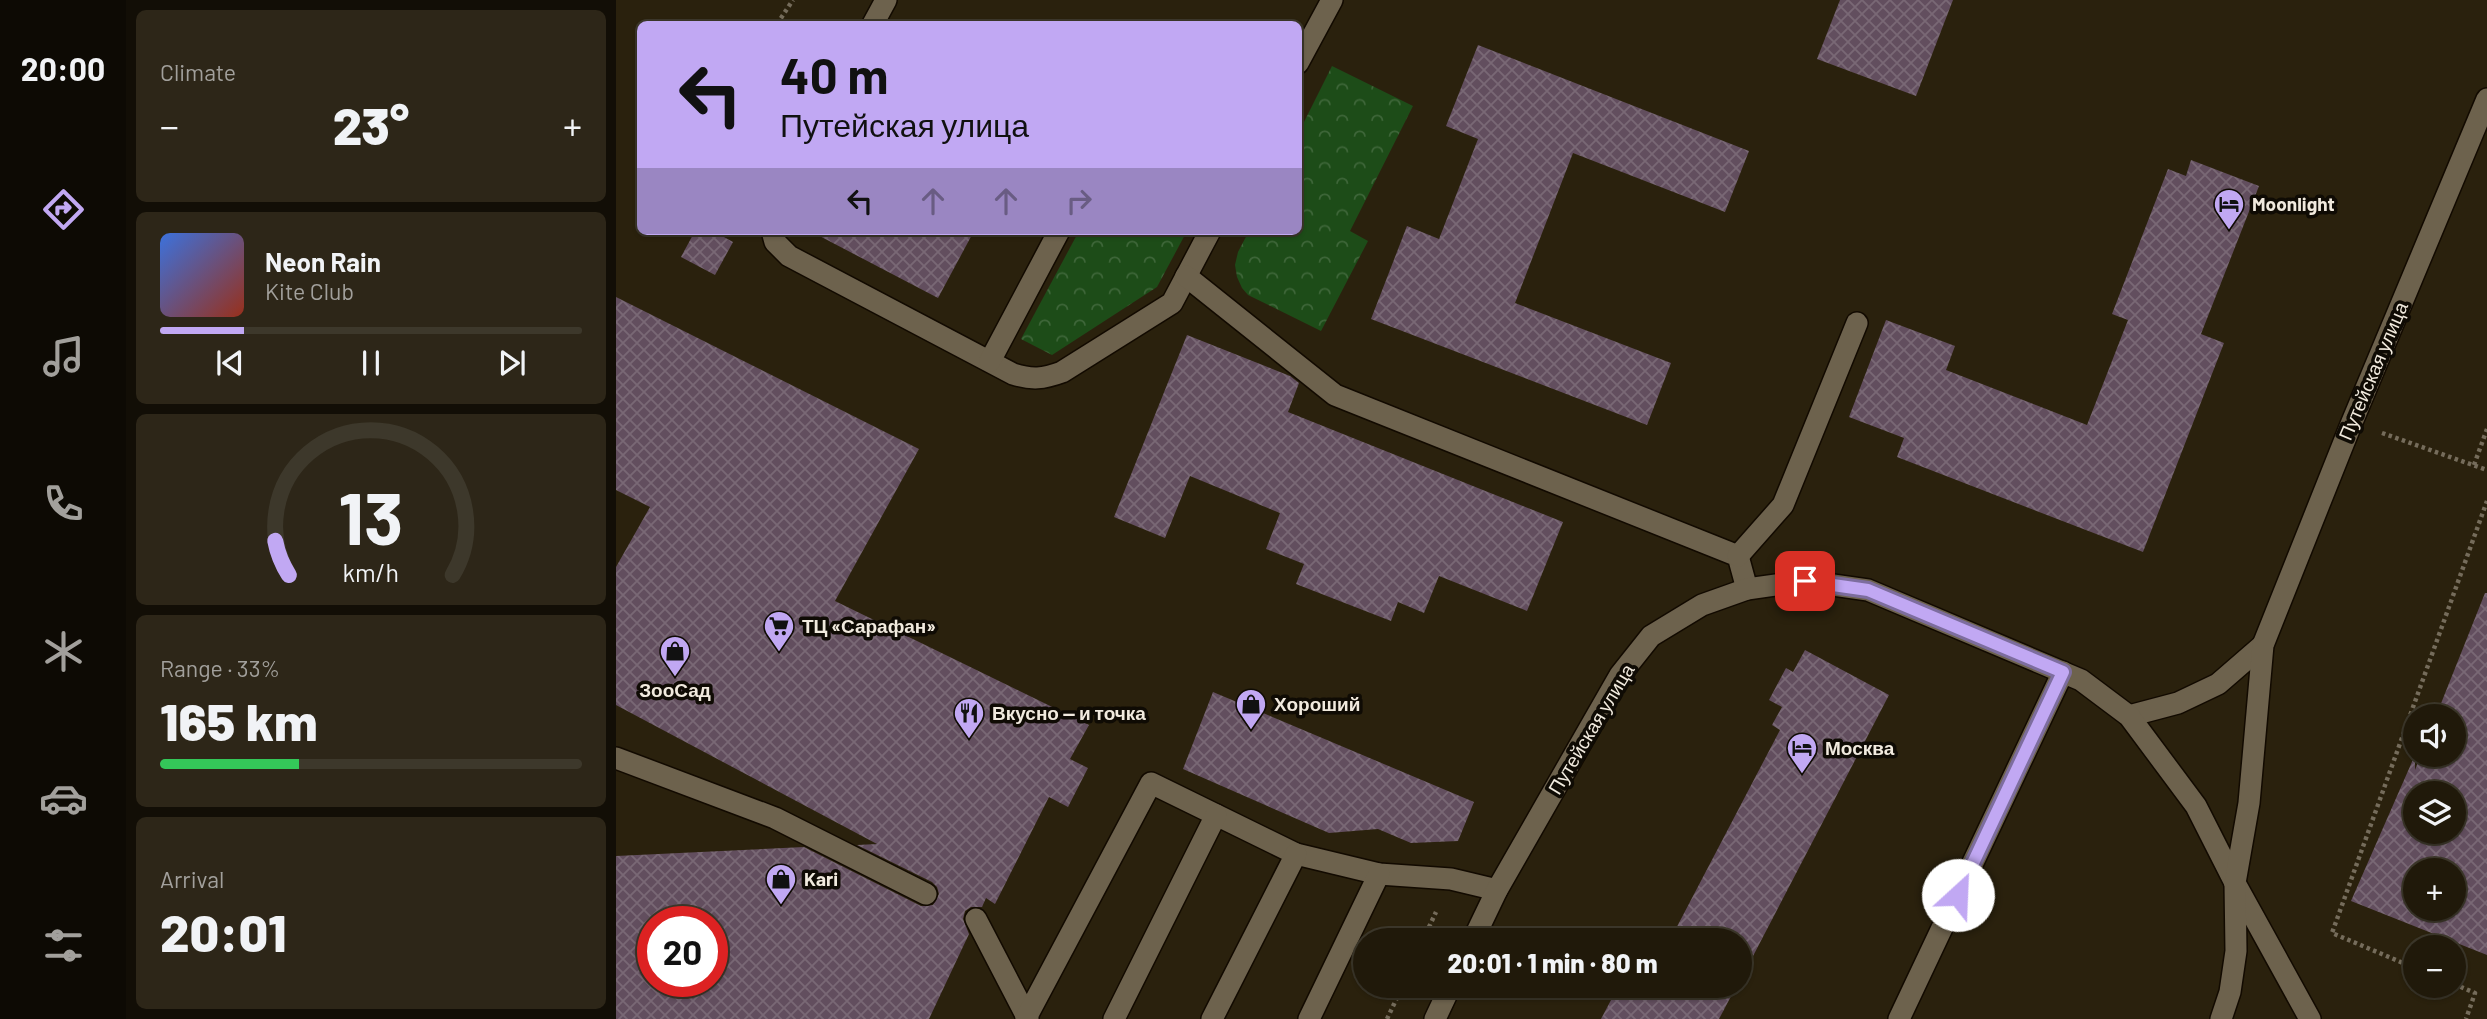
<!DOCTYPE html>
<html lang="en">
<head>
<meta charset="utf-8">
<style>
	:root { --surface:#20190a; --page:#2d2618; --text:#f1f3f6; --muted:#a2a09c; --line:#3d382b; --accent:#c1a8f3 }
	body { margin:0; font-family:Barlow,sans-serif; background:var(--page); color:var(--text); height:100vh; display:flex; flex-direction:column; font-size:26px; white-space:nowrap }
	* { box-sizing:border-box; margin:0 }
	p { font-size:23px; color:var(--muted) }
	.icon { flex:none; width:38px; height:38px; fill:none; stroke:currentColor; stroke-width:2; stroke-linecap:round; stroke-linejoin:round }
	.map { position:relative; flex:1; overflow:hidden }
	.drawer { display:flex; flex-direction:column; gap:10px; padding:10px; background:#120e06; width:490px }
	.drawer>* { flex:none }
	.guide { position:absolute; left:21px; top:21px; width:665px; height:214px; border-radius:10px; box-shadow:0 2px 5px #0004,0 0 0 2px var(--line); background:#c1a8f3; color:#111; overflow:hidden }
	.buttons { position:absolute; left:1787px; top:704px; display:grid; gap:14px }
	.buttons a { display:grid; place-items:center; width:63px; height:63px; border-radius:50%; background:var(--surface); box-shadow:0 2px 5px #0004,0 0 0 2px var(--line); font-size:35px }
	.speed { position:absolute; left:21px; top:906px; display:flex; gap:14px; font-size:35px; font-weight:700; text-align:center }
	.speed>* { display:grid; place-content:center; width:91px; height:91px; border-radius:50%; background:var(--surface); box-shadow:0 2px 5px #0004,0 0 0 2px var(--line); line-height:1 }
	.speed .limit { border:10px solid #d22; background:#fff; color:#111 }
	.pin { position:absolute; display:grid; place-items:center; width:60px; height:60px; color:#fff; margin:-30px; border-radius:14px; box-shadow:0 4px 10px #0006 }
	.me { position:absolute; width:77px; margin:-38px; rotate:25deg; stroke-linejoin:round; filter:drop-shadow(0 0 5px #0008) }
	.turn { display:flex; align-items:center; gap:24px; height:147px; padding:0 28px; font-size:32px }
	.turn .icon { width:91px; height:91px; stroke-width:2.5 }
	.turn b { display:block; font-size:49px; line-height:60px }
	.lanes { display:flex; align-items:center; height:66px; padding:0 28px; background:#0003; justify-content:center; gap:35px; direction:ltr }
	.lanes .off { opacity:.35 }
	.big { font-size:52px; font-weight:800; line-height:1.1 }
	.drawer .widget { flex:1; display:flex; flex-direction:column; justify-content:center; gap:10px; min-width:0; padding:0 24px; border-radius:10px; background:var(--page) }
	.drawer .dial { align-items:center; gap:0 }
	.dial svg { height:182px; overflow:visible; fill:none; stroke:var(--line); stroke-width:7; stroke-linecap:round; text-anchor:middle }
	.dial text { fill:var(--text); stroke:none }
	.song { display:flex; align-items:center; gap:21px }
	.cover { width:84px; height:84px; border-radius:10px; background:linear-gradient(135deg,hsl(220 70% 55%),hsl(10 70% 35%)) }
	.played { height:7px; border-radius:4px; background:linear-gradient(90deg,var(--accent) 20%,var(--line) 20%) }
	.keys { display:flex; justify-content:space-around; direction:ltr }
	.heat { display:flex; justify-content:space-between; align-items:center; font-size:38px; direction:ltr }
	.charge { height:10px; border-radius:5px; background:linear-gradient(90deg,#34c759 33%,var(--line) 0) }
	.trip { position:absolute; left:737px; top:928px; width:399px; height:70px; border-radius:35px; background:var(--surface); box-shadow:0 2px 5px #0004,0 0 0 2px var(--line); font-weight:800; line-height:70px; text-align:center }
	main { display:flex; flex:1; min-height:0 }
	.dock { display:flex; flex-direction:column; width:126px; justify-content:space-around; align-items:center; background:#0d0a04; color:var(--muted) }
	.dock .icon { width:49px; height:49px }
	.dock .on { color:var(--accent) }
	.dock b { font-size:32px; color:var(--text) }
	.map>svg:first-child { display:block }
	.forest { fill:url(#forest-crowns) }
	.building { fill:url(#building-cross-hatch); fill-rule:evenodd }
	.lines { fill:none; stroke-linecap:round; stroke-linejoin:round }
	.service-casing { stroke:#120a00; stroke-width:24 }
	.tertiary-casing { stroke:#120a00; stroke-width:24 }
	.path { stroke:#756c5b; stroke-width:4.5; stroke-dasharray:3.5 3.5; stroke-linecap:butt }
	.service { stroke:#6d624d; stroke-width:21 }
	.tertiary { stroke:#6d624d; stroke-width:21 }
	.route-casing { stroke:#7d6d9e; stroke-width:18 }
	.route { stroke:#c1a8f3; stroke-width:12 }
	.labels { text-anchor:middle; stroke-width:7; stroke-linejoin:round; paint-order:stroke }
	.poi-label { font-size:19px; font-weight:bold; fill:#f1eade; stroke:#0f0b04; text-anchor:start }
	.street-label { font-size:19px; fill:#f1eade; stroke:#0f0b04 }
</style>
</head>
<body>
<main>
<nav class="dock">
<b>20:00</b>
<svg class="icon on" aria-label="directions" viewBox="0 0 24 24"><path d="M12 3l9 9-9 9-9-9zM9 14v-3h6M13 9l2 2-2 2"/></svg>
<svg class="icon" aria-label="music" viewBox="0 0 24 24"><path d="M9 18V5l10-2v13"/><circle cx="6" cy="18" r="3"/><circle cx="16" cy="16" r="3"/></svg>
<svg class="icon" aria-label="phone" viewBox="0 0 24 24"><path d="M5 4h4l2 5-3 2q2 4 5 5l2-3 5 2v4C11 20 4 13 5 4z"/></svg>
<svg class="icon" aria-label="climate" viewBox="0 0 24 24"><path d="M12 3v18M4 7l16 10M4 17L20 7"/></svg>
<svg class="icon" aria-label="car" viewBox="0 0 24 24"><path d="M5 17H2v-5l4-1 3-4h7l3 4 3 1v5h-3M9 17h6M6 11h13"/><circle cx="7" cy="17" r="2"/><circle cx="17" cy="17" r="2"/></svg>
<svg class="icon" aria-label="filters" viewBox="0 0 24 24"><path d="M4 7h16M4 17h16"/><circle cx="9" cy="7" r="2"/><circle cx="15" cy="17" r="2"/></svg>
</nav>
<section class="drawer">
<div class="widget"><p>Climate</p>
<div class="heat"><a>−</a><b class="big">23°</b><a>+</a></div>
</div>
<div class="widget">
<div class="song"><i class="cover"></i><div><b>Neon Rain</b><p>Kite Club</p></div></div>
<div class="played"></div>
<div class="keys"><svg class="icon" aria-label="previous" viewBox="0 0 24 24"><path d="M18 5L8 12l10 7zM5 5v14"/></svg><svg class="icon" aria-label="pause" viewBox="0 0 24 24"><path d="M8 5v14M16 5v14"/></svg><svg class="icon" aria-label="next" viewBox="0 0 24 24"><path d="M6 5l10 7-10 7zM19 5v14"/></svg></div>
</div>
<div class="widget dial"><svg viewBox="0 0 100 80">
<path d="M14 69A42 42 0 1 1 86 69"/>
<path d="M14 69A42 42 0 0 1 8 54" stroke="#c1a8f3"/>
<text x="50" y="56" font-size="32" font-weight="700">13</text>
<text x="50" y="72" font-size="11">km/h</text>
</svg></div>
<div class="widget"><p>Range · 33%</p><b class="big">165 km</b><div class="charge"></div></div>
<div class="widget"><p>Arrival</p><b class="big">20:01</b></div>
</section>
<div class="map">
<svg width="1871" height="1019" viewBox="0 0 1871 1019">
	<defs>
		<pattern id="forest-crowns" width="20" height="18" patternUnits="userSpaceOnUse" patternTransform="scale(1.75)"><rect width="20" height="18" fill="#1d4c18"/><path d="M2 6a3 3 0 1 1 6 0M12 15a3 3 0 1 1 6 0" fill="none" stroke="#3e6639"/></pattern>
		<pattern id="building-cross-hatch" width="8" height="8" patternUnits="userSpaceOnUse" patternTransform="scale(1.75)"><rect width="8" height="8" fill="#624e5e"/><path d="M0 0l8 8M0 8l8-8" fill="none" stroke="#796875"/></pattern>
	</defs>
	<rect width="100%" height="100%" fill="#2a210d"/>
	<g class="forest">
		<polygon points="716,66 797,106 734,231 752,241 705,331 632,295 626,288 621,277 619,265 622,252 633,231 682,231 683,132"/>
		<polygon points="463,231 571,231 541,287 436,355 405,339"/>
	</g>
	<g class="building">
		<polygon points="1224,0 1337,0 1300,96 1201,59"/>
		<polygon points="862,45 1133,151 1109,212 957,153 899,303 1055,363 1031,425 755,319 791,226 823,239 862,139 830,126"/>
		<polygon points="1575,160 1643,186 1585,334 1608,343 1527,552 1281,457 1288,438 1233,417 1270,320 1339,346 1330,370 1471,425 1512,320 1496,314 1552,169 1570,176"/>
		<polygon points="79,231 97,231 117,242 99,275 65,257"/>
		<polygon points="194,231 358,231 322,298"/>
		<path d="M 0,297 L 303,449 L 219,601 L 473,725 L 454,759 L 472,768 L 452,807 L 433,797 L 379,904 L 370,898 L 366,907 L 355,907 L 349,911 L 347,919 L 353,934 L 313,1019 L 0,1019 L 0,856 L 188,847 L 305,906 L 317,905 L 323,894 L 321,887 L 316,882 L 241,845 L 261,844 L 0,705 L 0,567 L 34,507 L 0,490 ZM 37,922 L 96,922 L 96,982 L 37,982 Z"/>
		<polygon points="571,335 674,376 683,383 672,412 947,522 911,611 823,576 808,613 782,602 775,621 680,584 688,564 650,549 664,513 574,476 549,538 498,517"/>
		<path d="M 1869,593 L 1871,593 L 1871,955 L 1735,901 L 1799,755 L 1799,770 L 1805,754 L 1838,754 L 1838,716 L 1820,716 ZM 1799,793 L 1838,793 L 1838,831 L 1799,831 ZM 1799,870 L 1838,870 L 1838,908 L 1799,908 Z"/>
		<polygon points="1189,650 1273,695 1124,981 1124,940 1054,940 1164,730 1156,725 1166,707 1153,700 1170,668 1177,672"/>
		<polygon points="597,692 858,802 842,841 795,843 762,829 713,833 567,769"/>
		<polygon points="1003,985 1121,985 1103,1019 985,1019"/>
	</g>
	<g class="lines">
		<g class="service-casing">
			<g id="service">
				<polyline points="257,24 270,0"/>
				<polyline points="682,63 716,0"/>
				<path d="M 156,231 L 159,242 L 173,256 L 397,374 C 416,380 427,379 446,372 L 556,303 L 594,231"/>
				<polyline points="570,276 719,395 1122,556 1131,589"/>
				<polyline points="374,361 443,231"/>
				<polyline points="1122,556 1167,505 1241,323"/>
				<polyline points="0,758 159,818 310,894"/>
				<polyline points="1619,883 1694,1019"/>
				<polyline points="360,919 412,1019"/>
				<polyline points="410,1018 535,783 680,854 763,874 835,879 881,890"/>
				<polyline points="498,1019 600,815"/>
				<polyline points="596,1019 680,854"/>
				<polyline points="693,1019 763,874"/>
				<polyline points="1283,1019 1447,672"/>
			</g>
		</g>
		<g class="tertiary-casing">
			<g id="tertiary">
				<polyline points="1513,716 1562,703 1602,684 1647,645"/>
				<polyline points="857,940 881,890 1004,675 1035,636 1086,605 1131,589 1189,581 1252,590 1465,680 1513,716 1580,806 1619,883"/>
				<polyline points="819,1019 835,985"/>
				<polyline points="1605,1019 1614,992 1620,951 1619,883 1633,803 1647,645 1736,422 1871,99"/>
			</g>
		</g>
		<g class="path">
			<polyline points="161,24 177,0"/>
			<polyline points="1766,433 1871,470"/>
			<polyline points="1858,465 1871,429"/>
			<polyline points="807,940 820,912"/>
			<polyline points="1799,968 1716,933 1871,501"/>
			<polyline points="1838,984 1859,993 1850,1019"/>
			<polyline points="771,1019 787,985"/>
		</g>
		<use href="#service" class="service"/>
		<use href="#tertiary" class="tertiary"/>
	</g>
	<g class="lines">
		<g class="route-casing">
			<polyline id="route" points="1189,581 1252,590 1447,672 1342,895"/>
		</g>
		<use href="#route" class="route"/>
	</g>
	<defs>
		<g id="hotel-pin" transform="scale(1.575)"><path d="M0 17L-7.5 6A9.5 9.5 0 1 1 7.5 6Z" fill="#c1a8f3" stroke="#0f0b04"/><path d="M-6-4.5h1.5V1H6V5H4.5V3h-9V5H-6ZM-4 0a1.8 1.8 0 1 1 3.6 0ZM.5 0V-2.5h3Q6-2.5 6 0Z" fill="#111"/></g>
		<g id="supermarket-pin" transform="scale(1.575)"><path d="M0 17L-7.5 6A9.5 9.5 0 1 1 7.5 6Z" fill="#c1a8f3" stroke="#0f0b04"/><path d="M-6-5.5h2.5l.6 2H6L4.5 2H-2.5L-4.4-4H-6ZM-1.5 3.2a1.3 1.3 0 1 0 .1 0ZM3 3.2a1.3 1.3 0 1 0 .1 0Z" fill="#111"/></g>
		<g id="shop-pin" transform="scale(1.575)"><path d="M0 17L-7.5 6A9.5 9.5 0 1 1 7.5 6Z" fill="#c1a8f3" stroke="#0f0b04"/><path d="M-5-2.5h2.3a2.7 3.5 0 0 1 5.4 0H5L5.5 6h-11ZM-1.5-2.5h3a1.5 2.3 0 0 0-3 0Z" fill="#111"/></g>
		<g id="restaurant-pin" transform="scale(1.575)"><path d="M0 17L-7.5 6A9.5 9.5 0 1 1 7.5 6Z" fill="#c1a8f3" stroke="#0f0b04"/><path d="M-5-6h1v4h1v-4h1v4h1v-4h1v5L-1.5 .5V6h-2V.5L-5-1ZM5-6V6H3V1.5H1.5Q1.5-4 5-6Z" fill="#111"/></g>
	</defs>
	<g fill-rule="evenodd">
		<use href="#hotel-pin" x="1613" y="204"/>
		<use href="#supermarket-pin" x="163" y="626"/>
		<use href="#shop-pin" x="59" y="651"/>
		<use href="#shop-pin" x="635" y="704"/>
		<use href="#restaurant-pin" x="353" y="713"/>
		<use href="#hotel-pin" x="1186" y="748"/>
		<use href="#shop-pin" x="165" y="879"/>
	</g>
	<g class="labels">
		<g class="poi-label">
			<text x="1636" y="211">Moonlight</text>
			<text x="186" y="633">ТЦ «Сарафан»</text>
			<text x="59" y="697" text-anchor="middle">ЗооСад</text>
			<text x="658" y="711">Хороший</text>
			<text x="376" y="720">Вкусно — и точка</text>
			<text x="1209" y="755">Москва</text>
			<text x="188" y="886">Kari</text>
		</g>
		<g class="street-label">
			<text transform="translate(1757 371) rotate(-67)" y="7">Путейская улица</text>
			<text transform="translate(975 729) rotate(-59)" y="7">Путейская улица</text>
		</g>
	</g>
</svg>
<div class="buttons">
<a><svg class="icon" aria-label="sound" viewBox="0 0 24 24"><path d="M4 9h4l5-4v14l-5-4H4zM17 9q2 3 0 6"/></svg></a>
<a><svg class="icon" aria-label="layers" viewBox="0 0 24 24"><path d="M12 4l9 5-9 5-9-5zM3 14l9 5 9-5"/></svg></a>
<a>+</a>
<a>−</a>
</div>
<div class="speed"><div class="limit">20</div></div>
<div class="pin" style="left:1189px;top:581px;background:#d93025"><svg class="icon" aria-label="arrive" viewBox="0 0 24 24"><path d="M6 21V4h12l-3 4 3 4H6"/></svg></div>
<svg class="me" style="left:1342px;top:895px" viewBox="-20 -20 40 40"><circle r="19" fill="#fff"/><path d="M0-13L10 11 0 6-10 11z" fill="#c1a8f3"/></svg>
<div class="trip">20:01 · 1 min · 80 m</div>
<div class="guide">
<div class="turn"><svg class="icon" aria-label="left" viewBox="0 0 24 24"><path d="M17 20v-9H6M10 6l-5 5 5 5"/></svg><div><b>40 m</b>Путейская улица</div></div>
<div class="lanes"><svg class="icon" aria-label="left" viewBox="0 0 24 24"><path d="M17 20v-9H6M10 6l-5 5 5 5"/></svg><svg class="icon off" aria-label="ahead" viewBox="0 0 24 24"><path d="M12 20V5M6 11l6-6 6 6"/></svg><svg class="icon off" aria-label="ahead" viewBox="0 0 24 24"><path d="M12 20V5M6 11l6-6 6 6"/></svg><svg class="icon off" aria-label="right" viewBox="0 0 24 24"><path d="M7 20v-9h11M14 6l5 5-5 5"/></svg></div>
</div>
</div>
</main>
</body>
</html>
